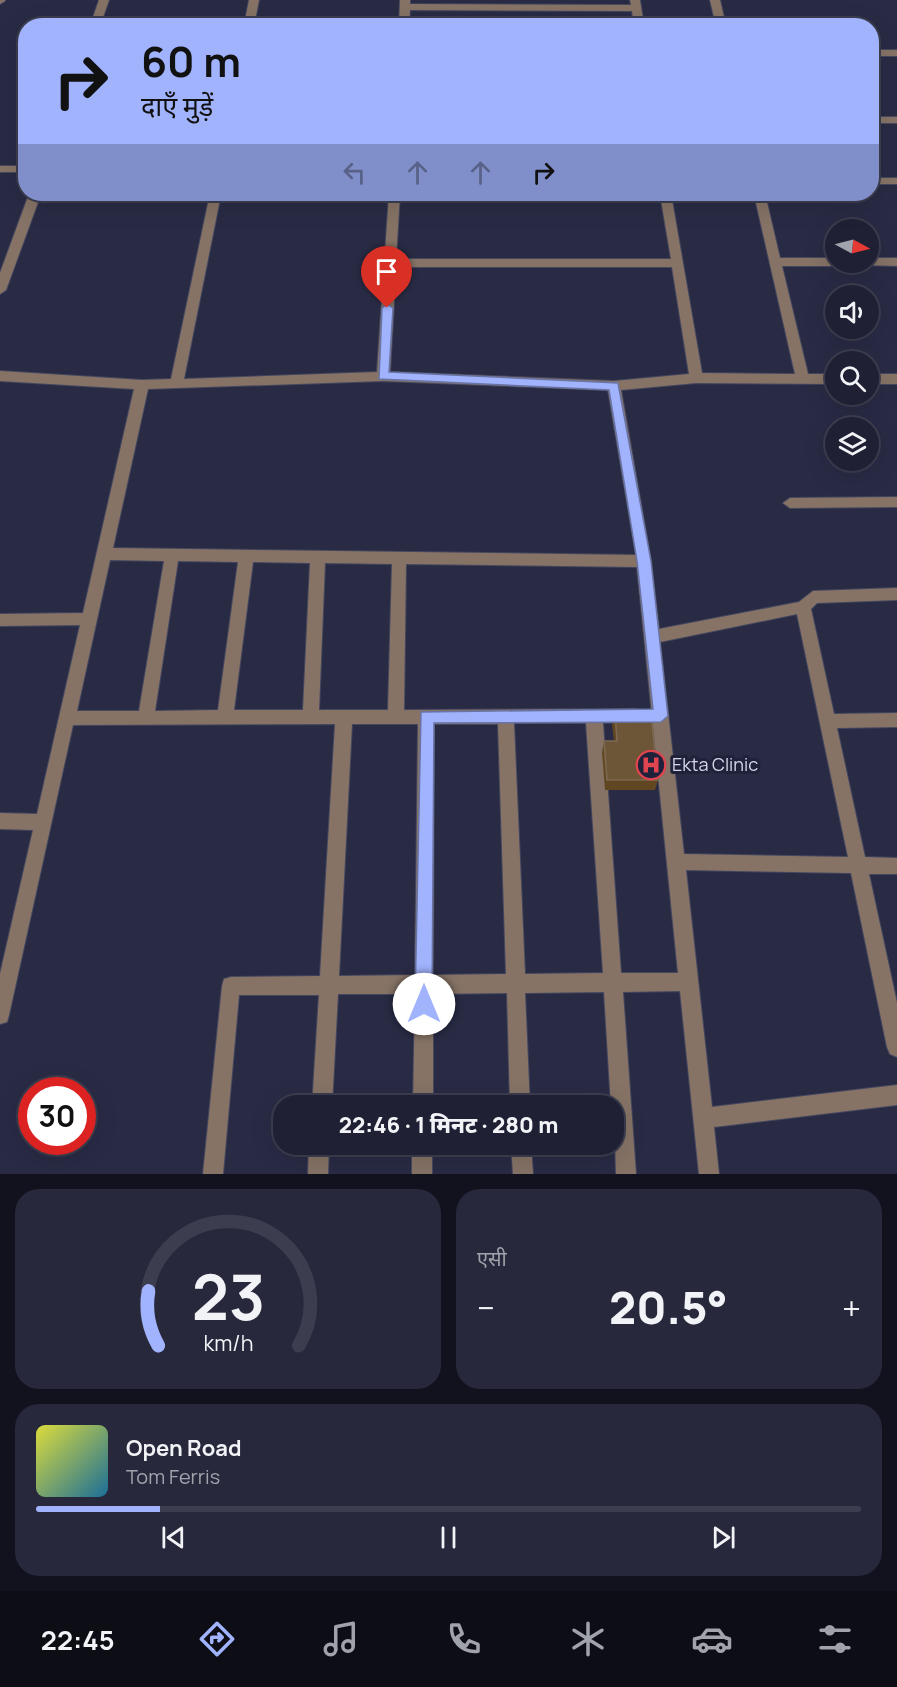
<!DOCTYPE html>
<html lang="hi">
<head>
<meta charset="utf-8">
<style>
	:root { --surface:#1f2034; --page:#27283c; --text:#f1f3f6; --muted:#a1a3ac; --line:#3c3e4f; --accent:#a1b3fd }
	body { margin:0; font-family:Manrope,"Noto Sans Devanagari",sans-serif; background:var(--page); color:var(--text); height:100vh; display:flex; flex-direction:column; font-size:22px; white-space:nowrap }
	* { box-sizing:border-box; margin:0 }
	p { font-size:20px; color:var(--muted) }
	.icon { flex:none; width:33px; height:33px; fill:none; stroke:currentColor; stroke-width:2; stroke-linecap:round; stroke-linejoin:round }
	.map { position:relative; height:1174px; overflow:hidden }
	.panel { display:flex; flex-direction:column; gap:15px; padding:15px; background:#11121d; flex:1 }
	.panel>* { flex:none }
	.guide { position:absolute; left:18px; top:18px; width:861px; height:183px; border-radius:24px; box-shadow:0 6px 24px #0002,0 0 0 2px var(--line); background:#a1b3fd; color:#111; overflow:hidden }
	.needle { width:39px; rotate:97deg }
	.fabs { position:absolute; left:825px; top:219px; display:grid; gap:12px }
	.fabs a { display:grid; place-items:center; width:54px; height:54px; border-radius:50%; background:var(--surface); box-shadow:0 6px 24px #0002,0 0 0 2px var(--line); font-size:30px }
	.speed { position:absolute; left:18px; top:1077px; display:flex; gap:12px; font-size:30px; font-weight:700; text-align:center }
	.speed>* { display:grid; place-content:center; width:78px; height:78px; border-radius:50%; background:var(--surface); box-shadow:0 6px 24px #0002,0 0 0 2px var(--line); line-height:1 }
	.speed .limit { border:9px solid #d22; background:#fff; color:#111 }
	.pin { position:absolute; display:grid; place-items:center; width:51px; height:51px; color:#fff; margin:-62px -26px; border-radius:50% 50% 50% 0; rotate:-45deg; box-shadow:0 0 6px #0007 }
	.pin .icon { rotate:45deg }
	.me { position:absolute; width:66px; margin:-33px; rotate:0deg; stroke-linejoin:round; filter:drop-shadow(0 0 4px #0008) }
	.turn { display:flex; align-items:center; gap:21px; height:126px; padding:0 24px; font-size:27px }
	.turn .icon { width:78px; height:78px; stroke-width:2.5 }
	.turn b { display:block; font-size:42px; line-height:51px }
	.lanes { display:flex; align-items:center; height:57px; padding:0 24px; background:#0003; justify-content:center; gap:30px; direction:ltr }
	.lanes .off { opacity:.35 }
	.big { font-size:45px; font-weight:800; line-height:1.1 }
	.panel .tile { flex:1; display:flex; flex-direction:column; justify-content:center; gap:9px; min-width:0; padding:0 21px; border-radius:24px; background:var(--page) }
	.panel .dial { align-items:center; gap:0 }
	.dial svg { height:156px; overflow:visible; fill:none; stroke:var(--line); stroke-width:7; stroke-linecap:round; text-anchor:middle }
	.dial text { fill:var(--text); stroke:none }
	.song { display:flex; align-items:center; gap:18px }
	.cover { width:72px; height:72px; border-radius:9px; background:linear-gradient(135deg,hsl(60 70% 55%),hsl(200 70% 35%)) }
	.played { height:6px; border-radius:3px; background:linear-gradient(90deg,var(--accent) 15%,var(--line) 15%) }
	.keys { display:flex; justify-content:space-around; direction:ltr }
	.heat { display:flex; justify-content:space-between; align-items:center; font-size:33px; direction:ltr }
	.panel .tiles { flex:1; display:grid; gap:15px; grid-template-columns:1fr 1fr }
	.tile:last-child { grid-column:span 2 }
	.trip { position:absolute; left:273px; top:1095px; width:351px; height:60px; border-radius:24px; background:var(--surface); box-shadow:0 6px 24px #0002,0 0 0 2px var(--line); font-weight:800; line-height:60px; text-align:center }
	.dock { display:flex; height:96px; justify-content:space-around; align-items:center; background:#0c0d15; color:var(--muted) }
	.dock .icon { width:42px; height:42px }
	.dock .active { color:var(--accent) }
	.dock b { font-size:27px; color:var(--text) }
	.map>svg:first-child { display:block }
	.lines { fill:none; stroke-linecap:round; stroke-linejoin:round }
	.minor-casing { stroke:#45475f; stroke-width:2 }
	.minor { fill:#867366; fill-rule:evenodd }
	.wall { fill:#604721 }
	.building { fill:#6c5637; stroke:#7d6a52; stroke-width:1.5 }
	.route { fill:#a1b3fd; stroke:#6974a4; stroke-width:1.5 }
	.labels { text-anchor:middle; stroke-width:6; stroke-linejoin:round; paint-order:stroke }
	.poi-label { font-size:18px; fill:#d5d7e9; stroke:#20213b; text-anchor:start }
</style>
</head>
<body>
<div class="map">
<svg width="897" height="1174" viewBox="0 0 897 1174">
	<rect width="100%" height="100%" fill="#292b45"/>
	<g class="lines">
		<g class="minor-casing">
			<g id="minor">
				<polygon points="0,0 5,0 5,1 0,4"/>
				<polygon points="99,0 109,0 100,26 90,26"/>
				<polygon points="249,0 259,0 254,26 244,26"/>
				<polygon points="400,0 410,0 410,4 631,5 630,0 640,0 644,26 634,26 632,11 410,10 409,26 399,26"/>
				<polygon points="710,0 720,0 726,26 716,26"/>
				<rect x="872" y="50" width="25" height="6"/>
				<rect x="872" y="117" width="25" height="6"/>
				<rect x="0" y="166" width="26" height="6"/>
				<rect x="872" y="178" width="25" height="6"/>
				<polygon points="29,194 41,194 6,290 0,294 0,273"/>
				<path d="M 210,194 L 221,194 L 184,379 L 377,372 L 389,194 L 400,194 L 396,259 L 671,259 L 660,194 L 671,194 L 702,373 L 795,374 L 754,194 L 765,194 L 780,258 L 836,258 L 836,262 L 842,262 L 836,266 L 782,266 L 808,374 L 836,374 L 836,384 L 696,383 L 621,390 L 651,561 L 659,629 L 799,602 L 813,591 L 897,588 L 897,600 L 817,603 L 811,609 L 834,714 L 897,713 L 897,727 L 837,728 L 865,857 L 897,858 L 897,874 L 869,874 L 897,1003 L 897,1057 L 890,1054 L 887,1047 L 851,873 L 686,870 L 712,1107 L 897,1085 L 897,1105 L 714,1127 L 719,1174 L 699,1174 L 680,991 L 623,992 L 636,1174 L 616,1174 L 614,1106 L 611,1106 L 604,992 L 525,993 L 530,1106 L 510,1106 L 507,993 L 433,994 L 433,1106 L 413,1106 L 415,994 L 338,994 L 332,1106 L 312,1106 L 319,995 L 239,995 L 223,1174 L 203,1174 L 222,986 L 224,979 L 231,977 L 320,976 L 335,724 L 73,725 L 9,1015 L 7,1022 L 0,1024 L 0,974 L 33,830 L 0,829 L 0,813 L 37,814 L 80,625 L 0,626 L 0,614 L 83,613 L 134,389 L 0,381 L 0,371 L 142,380 L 171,379 ZM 396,267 L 672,267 L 689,374 L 614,381 L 390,372 ZM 383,381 L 608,390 L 636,555 L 113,548 L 148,389 ZM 110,560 L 164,561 L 139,711 L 77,711 ZM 178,561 L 238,562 L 218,710 L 155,711 ZM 253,562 L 310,563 L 303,710 L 234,710 ZM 325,563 L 392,564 L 388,710 L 319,710 ZM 406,564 L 637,567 L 678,973 L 621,973 L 603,723 L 640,721 L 642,716 L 640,711 L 634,709 L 404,710 ZM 797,614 L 848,857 L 684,854 L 660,642 ZM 514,723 L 586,723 L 603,973 L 525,974 ZM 352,724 L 418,724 L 415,975 L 339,976 ZM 434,724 L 498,724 L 506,974 L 433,975 Z"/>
				<polygon points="868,258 897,258 897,266 864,265 862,262 868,262"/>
				<rect x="868" y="374" width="29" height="10"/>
				<polygon points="897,497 897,507 790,508 783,503 790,498"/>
				<polygon points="309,1144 329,1144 328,1174 308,1174"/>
				<rect x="412" y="1144" width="20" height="30"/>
				<polygon points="511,1144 531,1144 533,1174 513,1174"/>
			</g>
		</g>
		<use href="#minor" class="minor"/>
	</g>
	<polygon class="wall" points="615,713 658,780 655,790 605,790 602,752 604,741 614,741 612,724"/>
	<polygon class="building" points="615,713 651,713 658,780 607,780 604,741 617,741"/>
	<polygon class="route" points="387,304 393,308 389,372 618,383 651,561 668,716 661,722 434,723 432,1004 430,1010 424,1013 418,1010 415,1004 421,712 653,709 637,561 609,390 379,379 382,308"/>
	<defs>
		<g id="hospital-ring" transform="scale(1.5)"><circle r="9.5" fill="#20213b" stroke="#e0444e" stroke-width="1.5"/><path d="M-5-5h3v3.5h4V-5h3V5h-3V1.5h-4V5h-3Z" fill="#e0444e"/></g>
	</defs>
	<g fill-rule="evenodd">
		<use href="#hospital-ring" x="651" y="765"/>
	</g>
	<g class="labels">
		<g class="poi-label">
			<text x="672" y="771">Ekta Clinic</text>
		</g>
	</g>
</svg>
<div class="fabs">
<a><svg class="needle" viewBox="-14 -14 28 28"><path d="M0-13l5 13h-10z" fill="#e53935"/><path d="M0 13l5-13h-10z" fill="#a1a3ac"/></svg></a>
<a><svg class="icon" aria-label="sound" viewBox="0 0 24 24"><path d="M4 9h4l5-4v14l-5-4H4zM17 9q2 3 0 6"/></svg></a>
<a><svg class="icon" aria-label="search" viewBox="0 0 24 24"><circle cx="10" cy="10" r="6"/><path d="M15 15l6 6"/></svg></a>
<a><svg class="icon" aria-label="layers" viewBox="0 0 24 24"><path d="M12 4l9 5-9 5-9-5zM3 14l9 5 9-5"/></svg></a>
</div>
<div class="speed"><div class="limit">30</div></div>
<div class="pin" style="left:387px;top:308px;background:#d93025"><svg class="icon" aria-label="arrive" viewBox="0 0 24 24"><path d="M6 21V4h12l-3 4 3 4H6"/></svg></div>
<svg class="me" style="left:424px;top:1004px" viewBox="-20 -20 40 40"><circle r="19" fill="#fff"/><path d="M0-13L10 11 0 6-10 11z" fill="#a1b3fd"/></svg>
<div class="trip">22:46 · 1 मिनट · 280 m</div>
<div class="guide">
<div class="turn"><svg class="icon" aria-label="right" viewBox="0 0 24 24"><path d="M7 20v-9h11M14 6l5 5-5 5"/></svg><div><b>60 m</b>दाएँ मुड़ें</div></div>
<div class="lanes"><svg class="icon off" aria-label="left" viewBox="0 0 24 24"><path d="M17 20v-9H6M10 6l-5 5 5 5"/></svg><svg class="icon off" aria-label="ahead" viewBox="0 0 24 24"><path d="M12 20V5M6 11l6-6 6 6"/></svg><svg class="icon off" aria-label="ahead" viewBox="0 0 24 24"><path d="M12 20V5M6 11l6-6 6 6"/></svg><svg class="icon" aria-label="right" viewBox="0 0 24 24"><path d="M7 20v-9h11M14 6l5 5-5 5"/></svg></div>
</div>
</div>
<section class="panel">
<div class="tiles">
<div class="tile dial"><svg viewBox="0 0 100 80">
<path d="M14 69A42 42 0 1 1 86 69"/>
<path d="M14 69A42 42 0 0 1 9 41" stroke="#a1b3fd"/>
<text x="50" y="56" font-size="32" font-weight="700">23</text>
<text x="50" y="72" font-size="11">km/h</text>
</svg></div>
<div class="tile"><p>एसी</p>
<div class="heat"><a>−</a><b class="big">20.5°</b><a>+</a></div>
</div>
<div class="tile">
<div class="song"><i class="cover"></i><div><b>Open Road</b><p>Tom Ferris</p></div></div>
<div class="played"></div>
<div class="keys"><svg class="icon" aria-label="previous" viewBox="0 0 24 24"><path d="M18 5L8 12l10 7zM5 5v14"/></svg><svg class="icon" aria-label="pause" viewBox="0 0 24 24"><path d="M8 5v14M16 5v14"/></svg><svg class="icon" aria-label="next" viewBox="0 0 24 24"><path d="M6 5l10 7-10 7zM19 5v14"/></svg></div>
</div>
</div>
</section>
<nav class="dock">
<b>22:45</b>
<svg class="icon active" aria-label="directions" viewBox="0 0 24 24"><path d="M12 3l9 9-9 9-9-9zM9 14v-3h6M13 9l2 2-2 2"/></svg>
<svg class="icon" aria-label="music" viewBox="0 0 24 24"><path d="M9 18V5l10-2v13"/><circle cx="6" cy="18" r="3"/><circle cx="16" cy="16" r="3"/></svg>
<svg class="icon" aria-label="phone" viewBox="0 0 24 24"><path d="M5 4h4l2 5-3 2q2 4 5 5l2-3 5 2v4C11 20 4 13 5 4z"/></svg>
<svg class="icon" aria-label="climate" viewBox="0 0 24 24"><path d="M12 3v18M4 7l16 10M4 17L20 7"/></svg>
<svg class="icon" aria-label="car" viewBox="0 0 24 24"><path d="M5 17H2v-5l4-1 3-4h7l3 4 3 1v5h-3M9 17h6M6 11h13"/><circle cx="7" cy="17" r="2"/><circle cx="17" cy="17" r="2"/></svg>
<svg class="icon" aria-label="filters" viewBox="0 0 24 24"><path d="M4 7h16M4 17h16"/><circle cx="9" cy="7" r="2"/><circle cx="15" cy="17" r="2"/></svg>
</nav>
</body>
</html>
